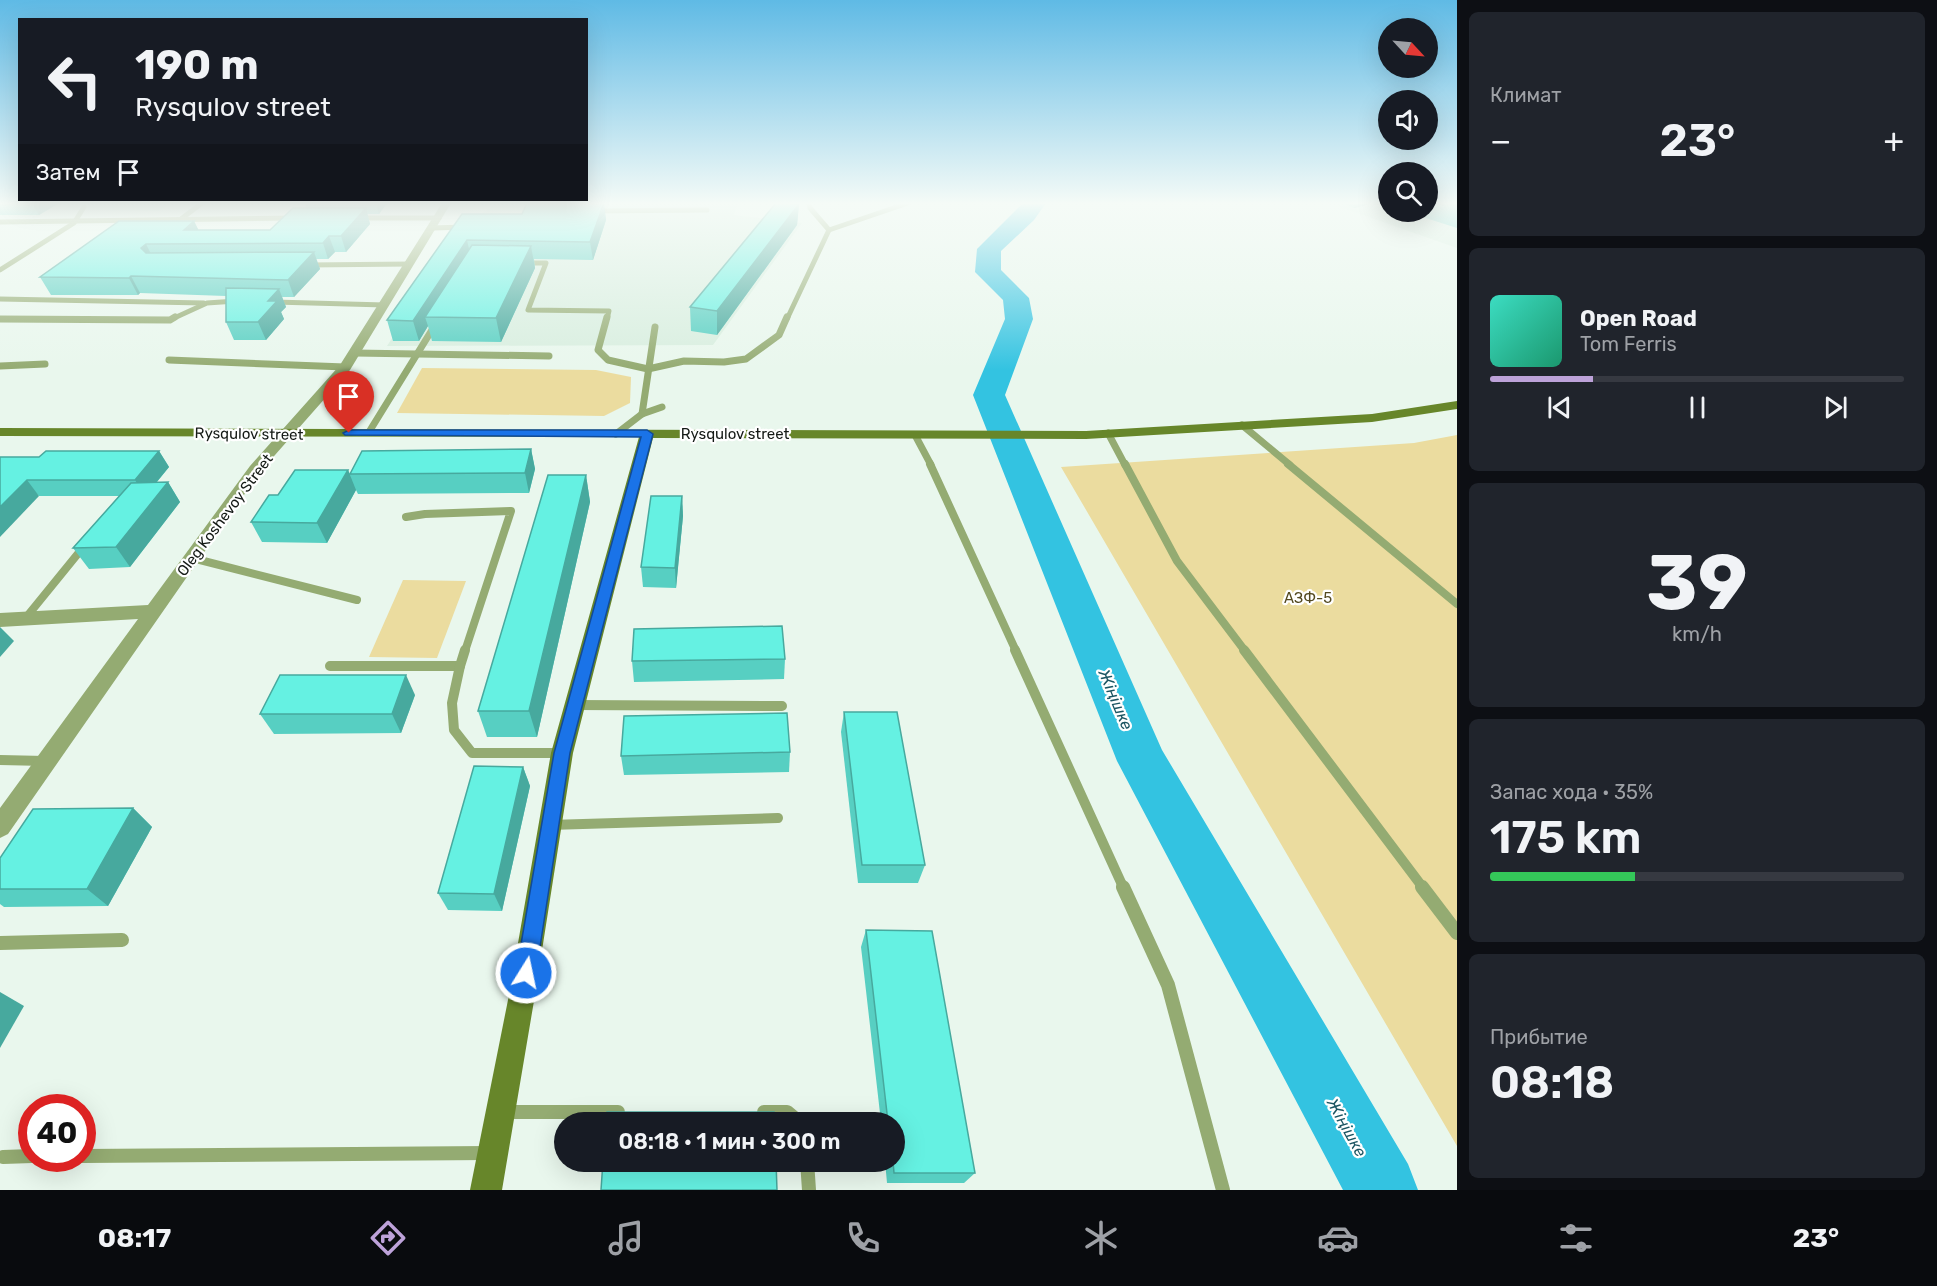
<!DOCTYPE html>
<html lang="ru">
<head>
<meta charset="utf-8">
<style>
	:root { --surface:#171b24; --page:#20242c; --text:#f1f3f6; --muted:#9ea1a6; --line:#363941; --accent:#bda2d9 }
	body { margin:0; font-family:Rubik,sans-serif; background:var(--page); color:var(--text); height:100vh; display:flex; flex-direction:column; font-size:22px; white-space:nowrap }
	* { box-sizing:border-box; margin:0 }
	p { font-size:20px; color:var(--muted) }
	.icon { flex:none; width:33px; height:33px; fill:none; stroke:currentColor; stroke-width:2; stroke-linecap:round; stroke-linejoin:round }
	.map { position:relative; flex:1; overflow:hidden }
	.drawer { display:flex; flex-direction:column; gap:12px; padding:12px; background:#0d0f14; width:480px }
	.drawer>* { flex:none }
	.banner { position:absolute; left:18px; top:18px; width:570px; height:183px; border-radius:0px; box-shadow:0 6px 24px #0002; background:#171b24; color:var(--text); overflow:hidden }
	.needle { width:39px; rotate:116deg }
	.controls { position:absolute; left:1378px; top:18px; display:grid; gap:12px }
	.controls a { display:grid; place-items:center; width:60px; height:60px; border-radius:50%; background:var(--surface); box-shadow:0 6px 24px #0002; font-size:30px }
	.speed { position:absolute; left:18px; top:1094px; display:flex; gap:12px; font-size:30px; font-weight:700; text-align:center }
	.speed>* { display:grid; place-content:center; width:78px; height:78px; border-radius:50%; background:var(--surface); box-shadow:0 6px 24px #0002; line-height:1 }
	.speed .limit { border:9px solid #d22; background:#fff; color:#111 }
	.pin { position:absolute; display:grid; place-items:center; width:51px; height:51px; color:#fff; margin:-62px -26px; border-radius:50% 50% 50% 0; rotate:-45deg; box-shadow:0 0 6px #0007 }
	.pin .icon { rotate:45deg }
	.me { position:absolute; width:66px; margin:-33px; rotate:10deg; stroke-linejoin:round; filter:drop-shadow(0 0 4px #0008) }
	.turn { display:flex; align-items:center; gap:21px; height:126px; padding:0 18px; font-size:27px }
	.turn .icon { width:78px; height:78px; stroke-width:2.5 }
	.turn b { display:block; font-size:42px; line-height:51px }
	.then { display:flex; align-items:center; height:57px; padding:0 18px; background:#0003; gap:12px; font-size:22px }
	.big { font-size:45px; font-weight:600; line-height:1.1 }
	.drawer .card { flex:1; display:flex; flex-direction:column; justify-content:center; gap:9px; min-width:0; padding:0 21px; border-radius:9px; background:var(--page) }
	.drawer .dial { align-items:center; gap:0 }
	.dial b { font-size:78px; line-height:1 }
	.song { display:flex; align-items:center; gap:18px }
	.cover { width:72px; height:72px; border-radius:9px; background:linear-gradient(135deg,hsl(170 70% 55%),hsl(160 70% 35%)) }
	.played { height:6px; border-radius:3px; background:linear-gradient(90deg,var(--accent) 25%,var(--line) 25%) }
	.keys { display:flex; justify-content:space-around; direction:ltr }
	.heat { display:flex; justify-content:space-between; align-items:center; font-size:33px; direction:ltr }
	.charge { height:9px; border-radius:4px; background:linear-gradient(90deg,#34c759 35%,var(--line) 0) }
	.trip { position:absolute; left:554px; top:1112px; width:351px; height:60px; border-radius:30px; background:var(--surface); box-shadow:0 6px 24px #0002; font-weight:600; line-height:60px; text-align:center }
	.tabs { display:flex; height:96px; justify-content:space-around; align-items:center; background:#090b0e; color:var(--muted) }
	.tabs .icon { width:42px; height:42px }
	.tabs .current { color:var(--accent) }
	.tabs b { font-size:27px; color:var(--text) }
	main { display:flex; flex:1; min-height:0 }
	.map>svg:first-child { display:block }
	.built { fill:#d8eedf }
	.green { fill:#ebdc9f }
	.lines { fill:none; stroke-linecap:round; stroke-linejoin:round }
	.river { fill:#33c3e1; fill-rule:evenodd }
	.lane-far4 { stroke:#94ab72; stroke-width:5 }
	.lane-far3 { stroke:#94ab72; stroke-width:7 }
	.lane-far2 { stroke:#94ab72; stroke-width:8 }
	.lane-far1 { stroke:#94ab72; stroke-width:10 }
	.lane { stroke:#94ab72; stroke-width:14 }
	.street { fill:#94ab72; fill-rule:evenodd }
	.secondary { fill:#67862a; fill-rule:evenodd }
	.wall { fill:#57cfc2 }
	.shaded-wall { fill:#47a99e }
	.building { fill:#65f1e2; stroke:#47a99e; stroke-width:1.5 }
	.route { fill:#1a73e8; stroke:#114b97; stroke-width:1.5 }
	.labels { text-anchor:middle; stroke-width:4.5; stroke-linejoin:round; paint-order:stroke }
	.street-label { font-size:15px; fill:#151a16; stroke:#fff }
	.park-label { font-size:15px; fill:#53491f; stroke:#fff }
	.water-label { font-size:16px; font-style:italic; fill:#1c5562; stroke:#fff }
</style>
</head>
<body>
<main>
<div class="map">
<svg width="1457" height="1190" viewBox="0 0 1457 1190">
	<rect width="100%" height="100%" fill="#e9f7ed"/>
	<g class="built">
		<polygon points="73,203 169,203 159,211 62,210"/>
		<polygon points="496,203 738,203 734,215 802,223 713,345 387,346 465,227"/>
		<polygon points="1329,203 1389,203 1389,212 1428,212 1457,203 1457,248"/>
	</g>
	<g class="green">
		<polygon points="422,368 596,370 631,377 630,403 604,416 397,413"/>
		<polygon points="1457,435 1457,1146 1061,467 1414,443"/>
		<polygon points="403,580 466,581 437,658 369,657"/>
	</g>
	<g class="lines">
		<polygon class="river" points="1023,203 1046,203 1034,220 1001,251 1001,270 1029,298 1033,319 1005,395 1162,750 1408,1164 1418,1190 1343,1190 1117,761 973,395 1005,319 1003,300 975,272 977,249"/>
		<g class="lane-far4">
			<polyline points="592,211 707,210"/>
			<polyline points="356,218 439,218"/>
			<polyline points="181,219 202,203"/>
			<polyline points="0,222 295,218"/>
			<polyline points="432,228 464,227"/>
			<polyline points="829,230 908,203"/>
			<polyline points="522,263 546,263 528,310 609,311 607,319"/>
			<polyline points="307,265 410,264"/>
			<polyline points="0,270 74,223 84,207"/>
			<polyline points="0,299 204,303"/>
			<polyline points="274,302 385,305"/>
			<polyline points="172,319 207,303 236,301"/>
			<polyline points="787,319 829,230 810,208 809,203"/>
		</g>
		<g class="lane-far3">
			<polyline points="607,317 598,350 608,360 648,369 684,361 724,362 746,359 779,335 787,317"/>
			<polyline points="0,319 170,320 175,317"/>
			<polyline points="355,353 549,356"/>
			<polyline points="169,360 345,367"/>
			<polyline points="0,366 45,364"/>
			<polyline points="642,414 655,327"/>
			<polyline points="1242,425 1290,465"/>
			<polyline points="369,432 435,325"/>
			<polyline points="1108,433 1125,465"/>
			<polyline points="616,434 642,414 662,407"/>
			<polyline points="915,435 931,465"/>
		</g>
		<g class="lane-far2">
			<polyline points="930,464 1016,651"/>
			<polyline points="1125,464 1177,561 1245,651"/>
			<polyline points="1288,464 1457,604"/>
			<polyline points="406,517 425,514 511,511 465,651"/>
			<polyline points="192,558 357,600"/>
			<polyline points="24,620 85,545"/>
		</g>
		<g class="lane-far1">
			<polyline points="1015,650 1124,889"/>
			<polyline points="1244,650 1424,889"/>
			<polyline points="330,666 460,666 465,650"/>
			<polyline points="460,666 452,703 454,730 472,753 562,753"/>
			<polyline points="574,705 782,706"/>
			<polyline points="0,760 45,761"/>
			<polyline points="550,825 778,818"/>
		</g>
		<g class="lane">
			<polyline points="1123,887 1168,985 1223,1190"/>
			<polyline points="1422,887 1457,933"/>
			<polyline points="0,943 122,940"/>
			<polyline points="503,1112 618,1112"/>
			<polyline points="764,1112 787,1112 799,1122"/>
			<polyline points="82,1156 488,1153"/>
			<polyline points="3,1157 32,1156"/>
			<polyline points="807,1161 809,1190"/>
		</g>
		<polygon class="street" points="442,203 451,203 350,370 260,472 8,834 0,838 0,808 138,619 0,627 0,613 148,605 250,466 340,365"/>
		<polygon class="secondary" points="1457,401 1457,409 1372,422 1086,439 653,438 573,753 535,995 502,1190 470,1190 509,995 551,753 639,437 0,436 0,428 1086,431 1372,414"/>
	</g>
	<g class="wall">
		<polygon points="0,203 59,203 39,215 0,215"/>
		<polygon points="305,203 387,203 379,214 367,214 370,224 346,252 335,252 328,259 316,259 320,269 294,297 282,297 286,307 281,312 284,319 266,340 234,340 226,322 226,296 140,293 138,295 51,295 40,277 194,221 198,230 270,230 306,208"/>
		<polygon points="604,203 606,220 593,260 534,259 535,268 501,342 432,341 428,326 419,341 393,341 387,320 462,214 522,214"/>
		<polygon points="1342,203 1373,203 1354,208"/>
		<polygon points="1428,203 1457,203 1457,228 1407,212 1428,212"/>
		<polygon points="799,204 797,225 717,335 691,331 690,307"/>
		<polygon points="531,449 535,469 529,493 358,494 356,490 327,543 262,542 251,522 348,470 350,474"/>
		<polygon points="159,451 169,467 157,482 168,482 180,502 130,567 89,569 73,548 119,496 39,496 0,457 39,457"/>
		<polygon points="586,475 590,502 537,737 487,737 478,711"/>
		<polygon points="682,496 683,516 676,588 643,587 641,567"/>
		<polygon points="785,659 784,679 634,682 632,661"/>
		<polygon points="415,695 401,733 274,734 260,714"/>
		<polygon points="844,712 925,865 918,883 858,883 841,732"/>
		<polygon points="790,752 789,772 624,775 621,756"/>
		<polygon points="523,767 530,786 502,911 448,910 438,893"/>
		<polygon points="133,808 152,827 108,906 4,907 0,904 0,858"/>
		<polygon points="866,930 975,1173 964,1183 887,1183 885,1161 894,1161 894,1122 881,1122 861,947"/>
	</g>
	<g class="shaded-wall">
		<polygon points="32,203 59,203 39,215"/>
		<polygon points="376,203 387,203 379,214"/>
		<polygon points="604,203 606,220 593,260 590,242"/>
		<polygon points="1356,203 1373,203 1354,208"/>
		<polygon points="799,204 797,225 717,335 717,311"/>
		<polygon points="366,208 370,224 346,252 341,236"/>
		<polygon points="194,221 202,237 184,230"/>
		<polygon points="329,236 335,252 328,259 323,243"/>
		<polygon points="467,240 471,258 425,317 428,326 419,341 413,321"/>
		<polygon points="146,244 154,260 149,264 141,248"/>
		<polygon points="531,246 535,268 501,342 496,318"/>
		<polygon points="314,252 320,269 294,297 288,280"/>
		<polygon points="131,276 140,293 138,295 129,278"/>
		<polygon points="279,289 286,307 281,312 284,319 266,340 258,322 268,301"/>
		<polygon points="531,449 535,469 529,493 525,473"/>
		<polygon points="159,451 169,467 145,496 135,480"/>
		<polygon points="348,470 356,490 327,543 317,523"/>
		<polygon points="586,475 590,502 537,737 529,711"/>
		<polygon points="27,480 39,496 0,537 0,507"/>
		<polygon points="168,482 180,502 130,567 116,547"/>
		<polygon points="682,496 683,516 676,588 675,568"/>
		<polygon points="0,627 14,641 0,657"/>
		<polygon points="406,675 415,695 401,733 392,714"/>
		<polygon points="523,767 530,786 502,911 494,894"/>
		<polygon points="133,808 152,827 108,906 87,889"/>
		<polygon points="0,992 24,1006 0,1048"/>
	</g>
	<g class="building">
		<polygon points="527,203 604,203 590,242 467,240 413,321 387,320 462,214 522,214"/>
		<polygon points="776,203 799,204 717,311 690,307"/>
		<polygon points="1449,203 1457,203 1457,206"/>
		<polygon points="293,208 366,208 341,236 329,236 323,243 146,244 141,248 146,253 314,252 288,280 131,276 129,278 40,277 119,221 194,221 184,230 270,230"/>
		<polygon points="472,245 531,246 496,318 425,317"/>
		<polygon points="226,288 279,289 268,301 277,301 258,322 226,322"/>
		<polygon points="531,449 525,473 350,474 362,451"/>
		<polygon points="46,451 159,451 135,480 27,480 0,507 0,457 39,457"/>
		<polygon points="295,470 348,470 317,523 251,522 269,495 278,495"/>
		<polygon points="548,475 586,475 529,711 478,711"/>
		<polygon points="168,482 116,547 73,548 131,483"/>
		<polygon points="651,496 682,496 675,568 641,567"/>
		<polygon points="782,626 785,659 632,661 634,629"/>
		<polygon points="280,675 406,675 392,714 260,714"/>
		<polygon points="844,712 897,712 925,865 862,865"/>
		<polygon points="787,713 790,752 621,756 624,716"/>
		<polygon points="474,766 523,767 494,894 438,893"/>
		<polygon points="133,808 87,889 0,889 0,858 33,809"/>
		<polygon points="866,930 932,931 975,1173 894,1173 893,1161 894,1161 894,1122 888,1122"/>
		<polygon points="607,1112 774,1112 775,1122 606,1122"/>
		<polygon points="603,1161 776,1161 777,1190 601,1190"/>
	</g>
	<linearGradient id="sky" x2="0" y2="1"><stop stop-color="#5fbae5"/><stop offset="0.55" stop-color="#f5fbf7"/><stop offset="1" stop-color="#f5fbf7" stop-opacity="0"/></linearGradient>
	<rect width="1457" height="370" fill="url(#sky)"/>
	<polygon class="route" points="349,430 647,430 653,434 570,753 536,973 533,980 526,983 519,980 516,973 554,753 641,437 345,435 343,433"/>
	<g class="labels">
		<g class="street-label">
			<text transform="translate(249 434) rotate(1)" y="5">Rysqulov street</text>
			<text x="735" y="439">Rysqulov street</text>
			<text transform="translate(225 515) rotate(-53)" y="5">Oleg Koshevoy Street</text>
		</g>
		<g class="park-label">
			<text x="1308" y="603">АЗФ-5</text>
		</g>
		<g class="water-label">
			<text transform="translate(1116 699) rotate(67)" y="6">Жіңішке</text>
			<text transform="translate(1347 1127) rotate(61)" y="6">Жіңішке</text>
		</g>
	</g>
</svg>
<div class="controls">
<a><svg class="needle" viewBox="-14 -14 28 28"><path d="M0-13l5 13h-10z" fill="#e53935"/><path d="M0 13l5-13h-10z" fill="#9ea1a6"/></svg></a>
<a><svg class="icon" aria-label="sound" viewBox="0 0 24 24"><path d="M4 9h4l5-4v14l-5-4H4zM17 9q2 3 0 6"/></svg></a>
<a><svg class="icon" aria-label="search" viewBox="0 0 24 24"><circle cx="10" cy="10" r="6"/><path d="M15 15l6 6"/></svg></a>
</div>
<div class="speed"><div class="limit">40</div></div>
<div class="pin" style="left:349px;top:433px;background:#d93025"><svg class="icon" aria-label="arrive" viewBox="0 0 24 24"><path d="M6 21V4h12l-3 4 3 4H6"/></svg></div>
<svg class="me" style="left:526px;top:973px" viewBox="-20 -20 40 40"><circle r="17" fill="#1a73e8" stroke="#fff" stroke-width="3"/><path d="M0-11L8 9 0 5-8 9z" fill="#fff"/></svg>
<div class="trip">08:18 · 1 мин · 300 m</div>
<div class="banner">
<div class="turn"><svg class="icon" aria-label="left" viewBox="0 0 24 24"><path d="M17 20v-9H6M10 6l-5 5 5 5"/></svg><div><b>190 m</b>Rysqulov street</div></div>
<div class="then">Затем<svg class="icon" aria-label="arrive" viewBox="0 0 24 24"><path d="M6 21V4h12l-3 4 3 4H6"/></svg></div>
</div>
</div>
<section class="drawer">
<div class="card"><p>Климат</p>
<div class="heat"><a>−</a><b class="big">23°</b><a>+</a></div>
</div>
<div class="card">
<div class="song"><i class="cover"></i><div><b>Open Road</b><p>Tom Ferris</p></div></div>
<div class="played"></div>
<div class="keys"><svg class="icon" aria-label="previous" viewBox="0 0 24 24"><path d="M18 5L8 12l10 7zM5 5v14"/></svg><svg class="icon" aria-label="pause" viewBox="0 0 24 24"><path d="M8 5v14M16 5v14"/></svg><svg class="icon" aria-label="next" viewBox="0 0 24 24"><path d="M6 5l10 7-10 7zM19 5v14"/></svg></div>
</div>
<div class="card dial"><b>39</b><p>km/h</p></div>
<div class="card"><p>Запас хода · 35%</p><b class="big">175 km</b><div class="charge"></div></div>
<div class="card"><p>Прибытие</p><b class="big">08:18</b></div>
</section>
</main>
<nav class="tabs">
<b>08:17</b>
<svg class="icon current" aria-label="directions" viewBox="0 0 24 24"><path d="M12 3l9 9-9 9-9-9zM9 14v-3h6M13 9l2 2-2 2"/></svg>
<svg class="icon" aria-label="music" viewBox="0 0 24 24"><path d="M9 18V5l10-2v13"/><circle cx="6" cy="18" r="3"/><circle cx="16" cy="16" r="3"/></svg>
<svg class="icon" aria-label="phone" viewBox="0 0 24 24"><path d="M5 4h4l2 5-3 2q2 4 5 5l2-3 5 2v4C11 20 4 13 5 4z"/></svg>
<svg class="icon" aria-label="climate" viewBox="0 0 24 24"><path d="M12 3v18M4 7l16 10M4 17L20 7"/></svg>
<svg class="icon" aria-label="car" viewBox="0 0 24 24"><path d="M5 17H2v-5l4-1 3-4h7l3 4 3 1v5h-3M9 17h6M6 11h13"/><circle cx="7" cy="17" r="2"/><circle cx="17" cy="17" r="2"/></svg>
<svg class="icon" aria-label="filters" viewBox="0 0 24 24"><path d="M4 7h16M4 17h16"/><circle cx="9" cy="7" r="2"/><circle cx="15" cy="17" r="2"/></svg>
<b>23°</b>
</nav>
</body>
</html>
